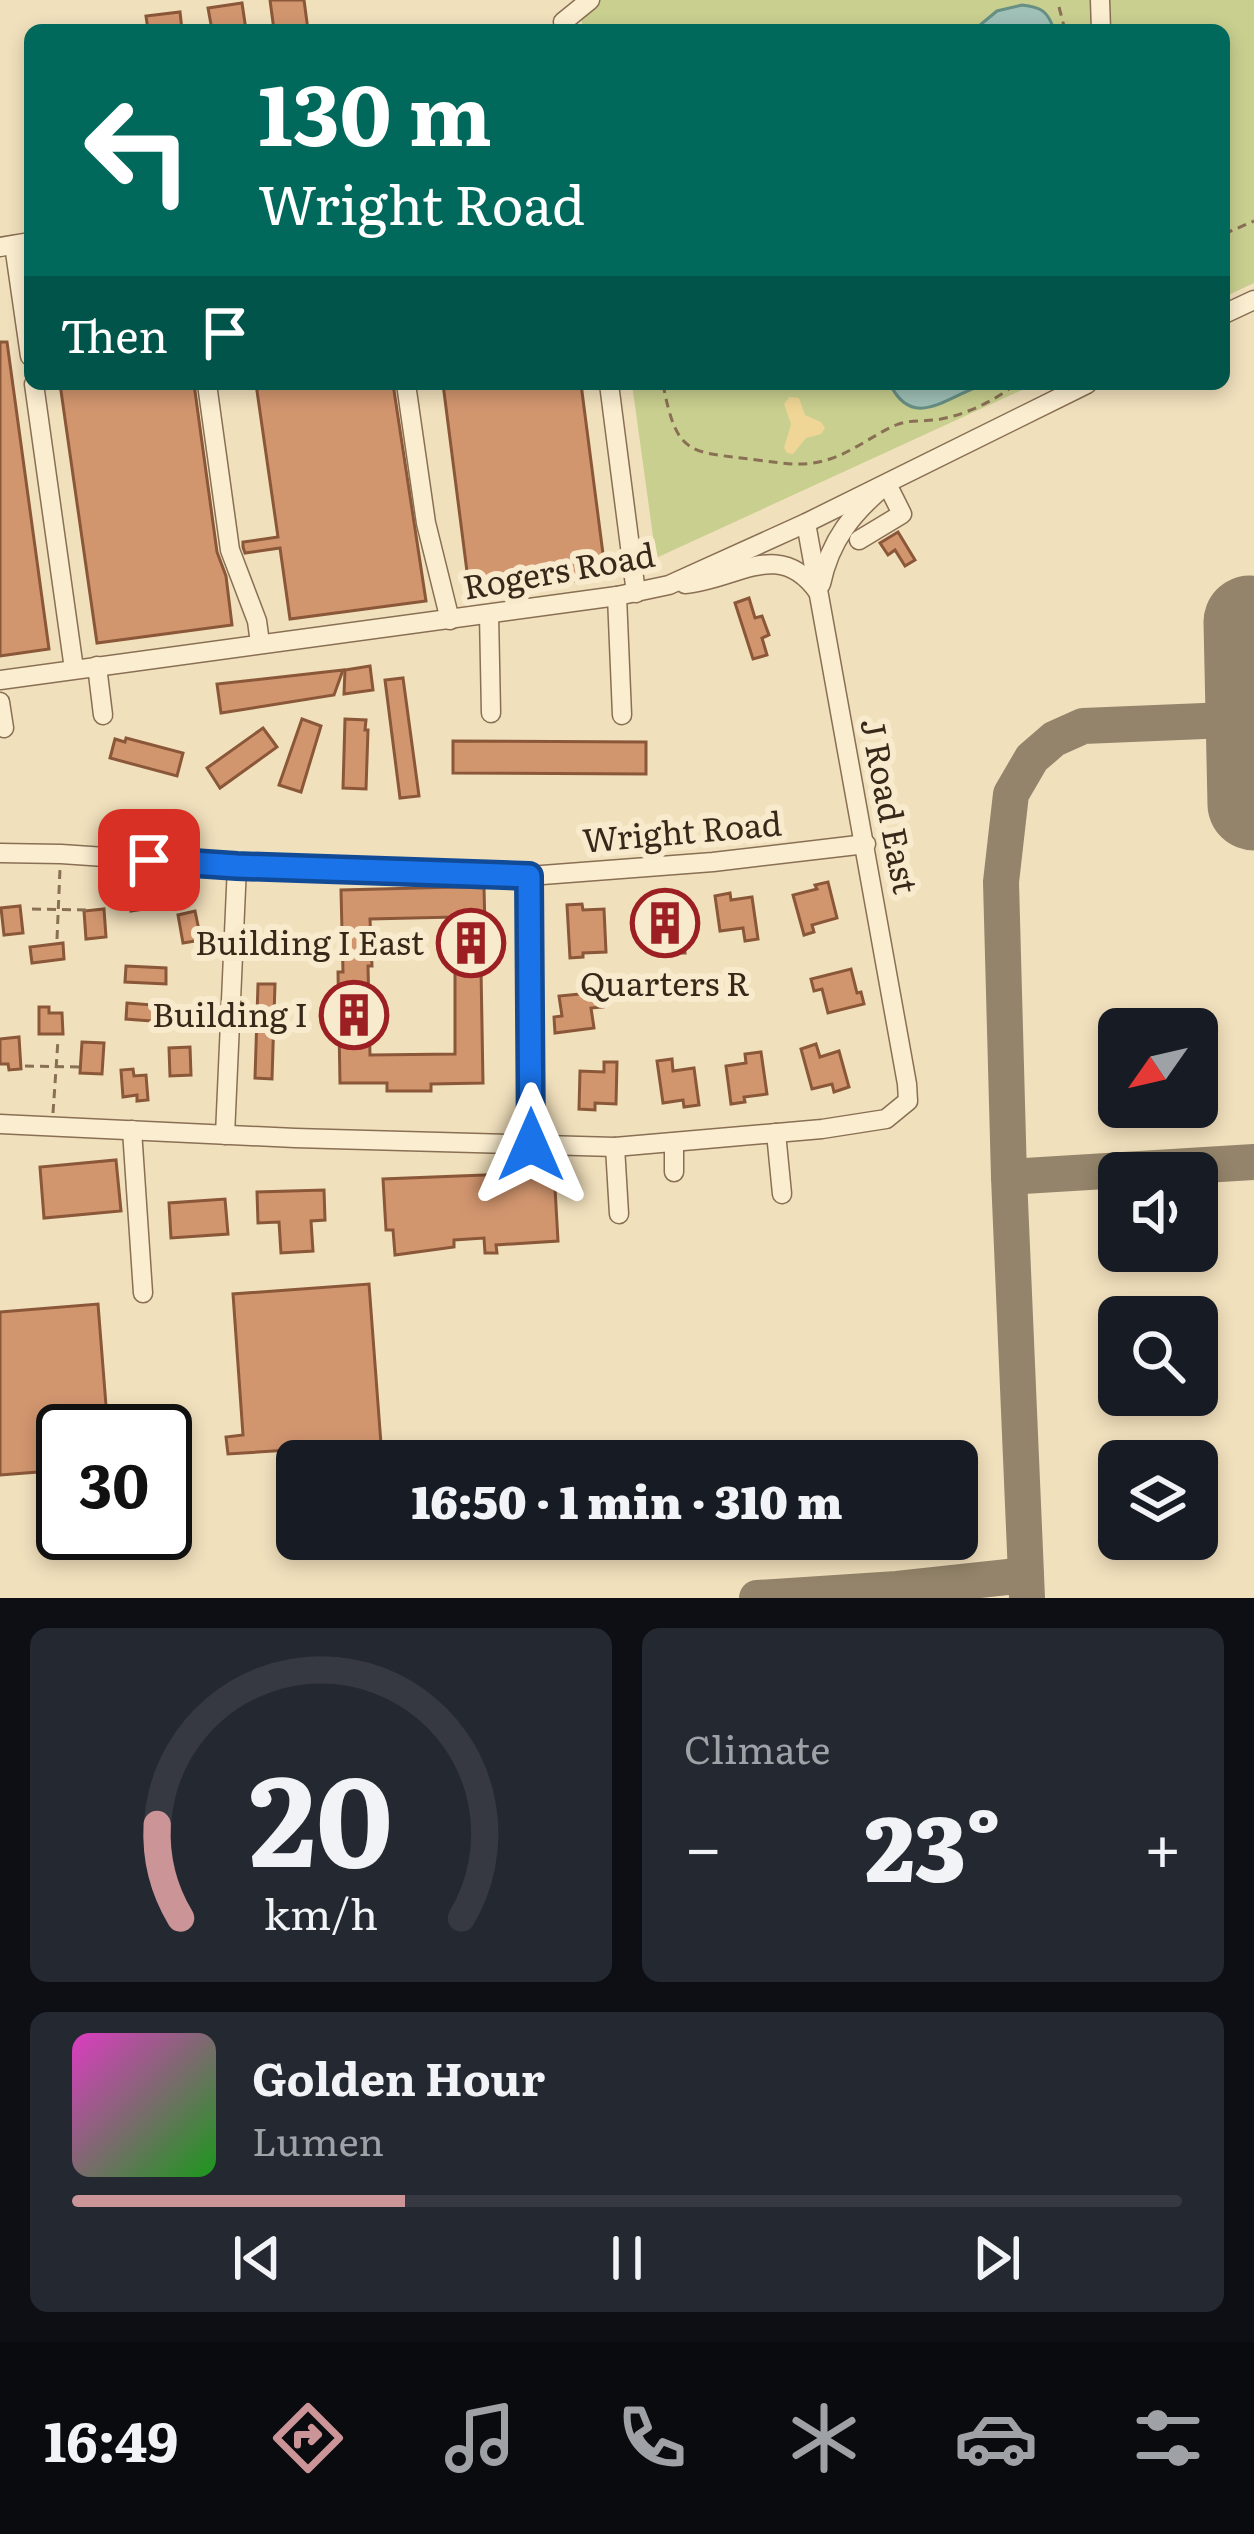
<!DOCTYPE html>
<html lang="en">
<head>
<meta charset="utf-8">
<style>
	:root { --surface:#171b24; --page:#242831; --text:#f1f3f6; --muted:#9ea1a6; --line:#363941; --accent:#cb9497 }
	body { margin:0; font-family:Literata,serif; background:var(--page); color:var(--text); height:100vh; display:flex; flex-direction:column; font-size:45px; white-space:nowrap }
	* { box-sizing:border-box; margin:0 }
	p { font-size:39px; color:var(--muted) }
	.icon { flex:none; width:66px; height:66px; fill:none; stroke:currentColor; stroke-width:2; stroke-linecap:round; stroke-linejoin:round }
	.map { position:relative; height:1598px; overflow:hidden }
	.details { display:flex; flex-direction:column; gap:30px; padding:30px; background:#0d0f14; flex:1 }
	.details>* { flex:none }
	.guide { position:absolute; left:24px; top:24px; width:1206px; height:366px; border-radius:18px; box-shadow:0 6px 18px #0003; background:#00695c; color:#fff; overflow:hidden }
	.needle { width:78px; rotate:236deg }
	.fabs { position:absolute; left:1098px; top:1008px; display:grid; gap:24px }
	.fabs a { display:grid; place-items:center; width:120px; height:120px; border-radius:18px; background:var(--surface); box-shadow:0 6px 18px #0003; font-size:60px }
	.speed { position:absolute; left:36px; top:1404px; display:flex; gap:24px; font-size:60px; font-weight:700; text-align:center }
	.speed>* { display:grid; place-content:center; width:156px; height:156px; border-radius:50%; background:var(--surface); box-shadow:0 6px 18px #0003; line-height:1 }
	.speed .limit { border:6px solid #111; border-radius:18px; background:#fff; color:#111 }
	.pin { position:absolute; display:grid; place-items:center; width:102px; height:102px; color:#fff; margin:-51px; border-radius:24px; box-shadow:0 6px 18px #0006 }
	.me { position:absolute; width:132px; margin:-66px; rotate:0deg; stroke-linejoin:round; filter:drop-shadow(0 0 9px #0008) }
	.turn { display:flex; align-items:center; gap:42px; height:252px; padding:0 36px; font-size:54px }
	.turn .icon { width:156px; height:156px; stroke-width:2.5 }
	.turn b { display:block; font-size:84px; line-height:102px }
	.then { display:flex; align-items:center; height:114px; padding:0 36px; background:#0003; gap:24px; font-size:45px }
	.big { font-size:90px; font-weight:800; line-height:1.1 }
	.details .widget { flex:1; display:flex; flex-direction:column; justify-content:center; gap:18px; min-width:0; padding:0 42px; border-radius:18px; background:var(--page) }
	.details .dial { align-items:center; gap:0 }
	.dial svg { height:312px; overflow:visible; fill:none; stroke:var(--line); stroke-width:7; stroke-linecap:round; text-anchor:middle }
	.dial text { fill:var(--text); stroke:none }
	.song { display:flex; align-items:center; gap:36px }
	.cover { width:144px; height:144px; border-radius:18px; background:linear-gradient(135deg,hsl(310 70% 55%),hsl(120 70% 35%)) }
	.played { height:12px; border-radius:6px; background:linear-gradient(90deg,var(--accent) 30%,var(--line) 30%) }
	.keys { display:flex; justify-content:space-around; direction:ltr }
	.heat { display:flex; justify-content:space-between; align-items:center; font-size:66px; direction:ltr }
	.details .tiles { flex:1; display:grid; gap:30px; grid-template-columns:1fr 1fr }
	.widget:last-child { grid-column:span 2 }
	.trip { position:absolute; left:276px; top:1440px; width:702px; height:120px; border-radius:18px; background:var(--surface); box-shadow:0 6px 18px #0003; font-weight:800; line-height:120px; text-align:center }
	.tabs { display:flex; height:192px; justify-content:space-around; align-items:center; background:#090b0e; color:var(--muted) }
	.tabs .icon { width:84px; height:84px }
	.tabs .selected { color:var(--accent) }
	.tabs b { font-size:54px; color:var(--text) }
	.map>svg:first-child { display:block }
	.green { fill:#c9cf8f }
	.sand { fill:#efd696 }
	.water { fill:#a0c1b7; stroke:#678f84; stroke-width:3 }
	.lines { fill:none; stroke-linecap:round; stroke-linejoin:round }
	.taxiway { stroke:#94846b; stroke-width:36 }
	.runway { stroke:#94846b; stroke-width:93 }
	.building { fill:#d2966f; stroke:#8a5739; stroke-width:3; fill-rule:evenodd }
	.minor-casing { stroke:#896f54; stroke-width:21 }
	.path { stroke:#896f54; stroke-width:3; stroke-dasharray:9 6; stroke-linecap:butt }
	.minor { stroke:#fbedcf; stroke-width:18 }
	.route-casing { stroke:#114b97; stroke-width:30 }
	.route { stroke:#1a73e8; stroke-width:21 }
	.labels { text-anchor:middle; stroke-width:12; stroke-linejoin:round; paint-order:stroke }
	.street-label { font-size:33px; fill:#37281a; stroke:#f8eacc }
	.poi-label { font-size:33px; fill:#37281a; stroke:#f8eacc; text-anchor:end }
</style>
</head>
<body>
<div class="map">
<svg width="1254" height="1598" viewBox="0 0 1254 1598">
	<rect width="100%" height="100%" fill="#f1e0bc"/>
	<g class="green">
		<polygon points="579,0 1254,0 1254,283 1224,297 1224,30 583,30"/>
		<polygon points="632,384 1035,384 656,558"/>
	</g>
	<polygon class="sand" points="789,397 799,398 805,415 821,422 825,428 821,434 806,438 793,454 787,453 784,448 791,424 784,404"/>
	<g class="water">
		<path d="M 1022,5 C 1041,7 1048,11 1054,30 L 974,30 L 997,11 Z"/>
		<path d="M 890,384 L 986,384 C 949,394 914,433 890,384 Z"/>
	</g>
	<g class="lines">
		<g class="taxiway">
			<polyline points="1009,1177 1254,1162"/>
			<polyline points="757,1598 897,1589 1026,1575"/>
			<polyline points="1027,1598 1009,1177 1001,882 1011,794 1032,758 1054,739 1083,726 1252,719"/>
		</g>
		<polyline class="runway" points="1250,622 1254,804"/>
	</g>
	<g class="building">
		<polygon points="270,0 304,0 308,30 274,30"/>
		<polygon points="242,3 246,30 212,30 208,8"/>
		<polygon points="180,12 182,30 148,30 146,16"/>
		<polygon points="0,342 7,342 49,649 0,656"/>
		<polygon points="60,384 194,384 217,552 226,576 232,625 97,643"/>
		<polygon points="256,384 393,384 426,601 290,619 280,548 245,553 243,547 243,542 278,537"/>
		<polygon points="443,384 581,384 606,577 470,595"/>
		<polygon points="898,532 915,560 905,566 895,550 888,555 880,543"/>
		<polygon points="749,598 755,618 762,616 769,635 762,638 767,655 753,659 735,603"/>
		<polygon points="370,666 373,690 344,694 345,670"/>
		<polygon points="343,670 334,695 221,713 217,684"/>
		<polygon points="403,678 419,796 400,798 385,680"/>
		<polygon points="302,719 321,726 301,792 279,785"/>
		<polygon points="345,719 366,720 365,730 368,730 366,789 343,788"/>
		<polygon points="263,728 277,747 220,788 207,768"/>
		<polygon points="126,738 183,753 177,776 110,758 115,739 125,742"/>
		<polygon points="453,741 646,742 646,774 453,773"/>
		<polygon points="828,882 837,918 812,925 814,932 804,935 793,895 817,889 815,885"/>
		<polygon points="141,883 142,890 154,888 157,907 131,911 127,886"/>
		<path d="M 458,887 L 484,888 L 486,969 L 481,969 L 483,1083 L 431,1084 L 431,1091 L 387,1091 L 387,1083 L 340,1083 L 338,972 L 343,972 L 341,890 ZM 455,917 L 455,1054 L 370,1055 L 368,966 L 372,966 L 370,919 Z"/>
		<polygon points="730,893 731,900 752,897 758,939 745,941 743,928 720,931 715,896"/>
		<polygon points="669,900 682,900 685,953 671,953 671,948 647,949 645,907 669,906"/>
		<polygon points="582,904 583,910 604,909 606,952 583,953 583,957 570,958 567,905"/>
		<polygon points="20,906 23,933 4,935 1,908"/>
		<polygon points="104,909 106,937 86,939 84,911"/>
		<polygon points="195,911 201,940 183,943 178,915"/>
		<polygon points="63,943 64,959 32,963 30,947"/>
		<polygon points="126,966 166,968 166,984 125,982"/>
		<polygon points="851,969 857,993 861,992 864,1004 828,1013 822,989 814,991 811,979"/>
		<polygon points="258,984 275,984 272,1079 255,1078"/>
		<polygon points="601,992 603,1007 591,1008 594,1028 555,1033 554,1017 562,1016 559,996"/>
		<polygon points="127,1003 166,1006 164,1022 126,1019"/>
		<polygon points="39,1007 49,1007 49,1013 62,1013 63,1034 39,1034"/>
		<polygon points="19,1037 21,1069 9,1070 8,1064 0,1064 0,1039"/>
		<polygon points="82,1042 104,1043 102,1074 80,1073"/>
		<polygon points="816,1044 820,1057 839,1051 849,1087 834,1092 832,1084 812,1089 801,1049"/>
		<polygon points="190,1047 191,1075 170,1076 169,1048"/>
		<polygon points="761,1052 767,1094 744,1097 745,1102 731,1104 726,1066 746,1063 745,1054"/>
		<polygon points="672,1059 673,1071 694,1068 699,1105 684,1107 683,1100 663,1103 657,1061"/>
		<polygon points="604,1062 617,1062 616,1104 595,1103 595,1110 579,1109 580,1071 604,1072"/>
		<polygon points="133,1069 134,1076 146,1075 148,1100 137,1101 137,1095 123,1097 121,1070"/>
		<polygon points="116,1160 121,1211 44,1218 40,1167"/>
		<polygon points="554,1170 558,1241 496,1245 497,1253 485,1253 484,1238 454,1240 454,1247 395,1255 393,1230 386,1230 383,1179 535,1173 535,1171"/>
		<polygon points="324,1190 325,1220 311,1221 313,1251 281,1253 279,1222 258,1223 257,1192"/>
		<polygon points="225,1199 228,1234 171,1238 169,1203"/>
		<polygon points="369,1284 381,1444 228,1454 226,1437 243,1435 233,1294"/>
		<polygon points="98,1304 108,1431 63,1431 63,1470 0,1475 0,1312"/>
	</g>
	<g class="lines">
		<g class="minor-casing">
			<g id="minor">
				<polyline points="1100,0 1101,30"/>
				<polyline points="563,22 590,0"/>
				<polyline points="14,245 30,356"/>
				<polyline points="0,247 30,242"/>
				<polyline points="1224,314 1254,300"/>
				<polyline points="34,384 74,669"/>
				<polyline points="207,384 230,550 257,621 260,643"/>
				<polyline points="406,384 426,523 450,620"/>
				<polyline points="609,384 636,593"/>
				<path d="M 685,584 C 736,580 779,537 818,592"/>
				<path d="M 821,584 C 830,540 853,512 887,484 L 902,514 L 859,540"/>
				<polyline points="617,596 622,715"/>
				<polyline points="489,614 491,713"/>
				<polyline points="97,666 103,715"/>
				<polyline points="0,680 617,596 669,585 806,523 1087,384"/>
				<polyline points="0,702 4,728"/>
				<polyline points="0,853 61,854 237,866 529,876 713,862 866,844"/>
				<polyline points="529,876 531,1146"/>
				<polyline points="0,1124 295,1138 615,1147 822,1129 886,1119 908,1101 907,1084 806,523"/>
				<polyline points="132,1130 143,1293"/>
				<polyline points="776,1133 782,1194"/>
				<polyline points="225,1135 237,866"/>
				<polyline points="674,1143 674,1172"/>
				<polyline points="615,1147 619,1214"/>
			</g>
		</g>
		<g class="path">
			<polyline points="1059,7 1065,30"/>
			<polyline points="1224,234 1254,221"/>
			<path d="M 663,384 C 677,458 690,451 757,460 C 784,463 803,468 830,459 C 854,451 873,435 896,425 C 910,419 926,422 941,419 C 968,414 995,400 1016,384"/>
			<polyline points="32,909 86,910"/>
			<polyline points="57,939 60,869"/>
			<polyline points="25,1066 80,1067"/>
			<polyline points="53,1113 58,1040"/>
		</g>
		<use href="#minor" class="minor"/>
	</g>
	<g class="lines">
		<g class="route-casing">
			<polyline id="route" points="149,860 237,866 529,876 531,1145"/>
		</g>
		<use href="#route" class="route"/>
	</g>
	<defs>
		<g id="building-ring" transform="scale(3.45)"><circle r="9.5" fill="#f8eacc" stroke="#9c2023" stroke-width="1.5"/><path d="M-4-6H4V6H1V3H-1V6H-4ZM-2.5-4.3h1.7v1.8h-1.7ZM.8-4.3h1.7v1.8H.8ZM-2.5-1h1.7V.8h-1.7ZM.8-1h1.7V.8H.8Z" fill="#9c2023"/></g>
	</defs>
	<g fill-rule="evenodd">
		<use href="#building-ring" x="665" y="923"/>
		<use href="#building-ring" x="471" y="943"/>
		<use href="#building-ring" x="354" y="1015"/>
	</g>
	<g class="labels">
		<g class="street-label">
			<text transform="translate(559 571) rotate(-10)" y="12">Rogers Road</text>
			<text transform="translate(889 806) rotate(79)" y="12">J Road East</text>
			<text transform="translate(682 832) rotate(-5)" y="12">Wright Road</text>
		</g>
		<g class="poi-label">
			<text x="424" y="955">Building I East</text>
			<text x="665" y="996" text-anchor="middle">Quarters R</text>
			<text x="308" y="1027">Building I</text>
		</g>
	</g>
</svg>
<div class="fabs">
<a><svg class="needle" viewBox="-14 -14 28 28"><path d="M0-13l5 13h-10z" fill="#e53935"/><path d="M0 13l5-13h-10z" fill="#9ea1a6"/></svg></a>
<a><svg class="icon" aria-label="sound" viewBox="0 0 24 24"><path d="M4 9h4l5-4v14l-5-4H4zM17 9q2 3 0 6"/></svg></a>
<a><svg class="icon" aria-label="search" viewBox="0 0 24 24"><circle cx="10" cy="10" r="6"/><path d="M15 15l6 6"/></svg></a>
<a><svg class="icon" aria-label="layers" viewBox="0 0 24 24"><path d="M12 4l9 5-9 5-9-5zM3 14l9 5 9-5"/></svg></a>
</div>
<div class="speed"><div class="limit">30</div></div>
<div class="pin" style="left:149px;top:860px;background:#d93025"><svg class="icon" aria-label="arrive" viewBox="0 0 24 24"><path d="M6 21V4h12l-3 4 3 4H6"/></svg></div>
<svg class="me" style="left:531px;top:1145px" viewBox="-20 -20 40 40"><path d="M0-17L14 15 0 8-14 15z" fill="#1a73e8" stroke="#fff" stroke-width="4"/></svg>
<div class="trip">16:50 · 1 min · 310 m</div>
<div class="guide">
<div class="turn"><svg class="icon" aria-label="left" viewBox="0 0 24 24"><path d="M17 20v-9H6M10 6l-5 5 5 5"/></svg><div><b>130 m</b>Wright Road</div></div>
<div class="then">Then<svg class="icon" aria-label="arrive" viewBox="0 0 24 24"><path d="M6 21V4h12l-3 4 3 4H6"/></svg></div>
</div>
</div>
<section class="details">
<div class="tiles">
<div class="widget dial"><svg viewBox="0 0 100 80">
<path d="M14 69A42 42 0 1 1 86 69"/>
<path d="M14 69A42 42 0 0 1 8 45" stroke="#cb9497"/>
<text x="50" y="56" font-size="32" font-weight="700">20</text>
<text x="50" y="72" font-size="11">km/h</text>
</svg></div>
<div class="widget"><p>Climate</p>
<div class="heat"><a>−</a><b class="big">23°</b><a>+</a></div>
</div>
<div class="widget">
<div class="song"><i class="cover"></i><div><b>Golden Hour</b><p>Lumen</p></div></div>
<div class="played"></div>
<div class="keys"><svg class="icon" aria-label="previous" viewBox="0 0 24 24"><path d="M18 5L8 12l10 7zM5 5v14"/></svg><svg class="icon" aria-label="pause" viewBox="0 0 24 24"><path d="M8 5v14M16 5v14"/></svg><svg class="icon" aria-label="next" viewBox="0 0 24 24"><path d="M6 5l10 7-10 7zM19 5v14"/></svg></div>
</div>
</div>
</section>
<nav class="tabs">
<b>16:49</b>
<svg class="icon selected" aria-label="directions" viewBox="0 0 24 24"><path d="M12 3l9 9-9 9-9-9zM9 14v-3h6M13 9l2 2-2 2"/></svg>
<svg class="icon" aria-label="music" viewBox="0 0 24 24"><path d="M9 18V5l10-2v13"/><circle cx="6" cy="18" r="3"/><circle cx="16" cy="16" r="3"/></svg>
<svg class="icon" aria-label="phone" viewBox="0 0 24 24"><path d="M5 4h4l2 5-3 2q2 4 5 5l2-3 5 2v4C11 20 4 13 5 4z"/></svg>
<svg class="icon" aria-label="climate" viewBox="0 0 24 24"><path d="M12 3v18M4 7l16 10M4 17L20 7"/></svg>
<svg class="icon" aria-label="car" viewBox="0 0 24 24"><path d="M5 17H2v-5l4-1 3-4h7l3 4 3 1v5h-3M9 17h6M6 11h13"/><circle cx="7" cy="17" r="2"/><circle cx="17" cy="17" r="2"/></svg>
<svg class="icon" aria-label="filters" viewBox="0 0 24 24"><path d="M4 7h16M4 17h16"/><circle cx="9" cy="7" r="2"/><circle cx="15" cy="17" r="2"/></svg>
</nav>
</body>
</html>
